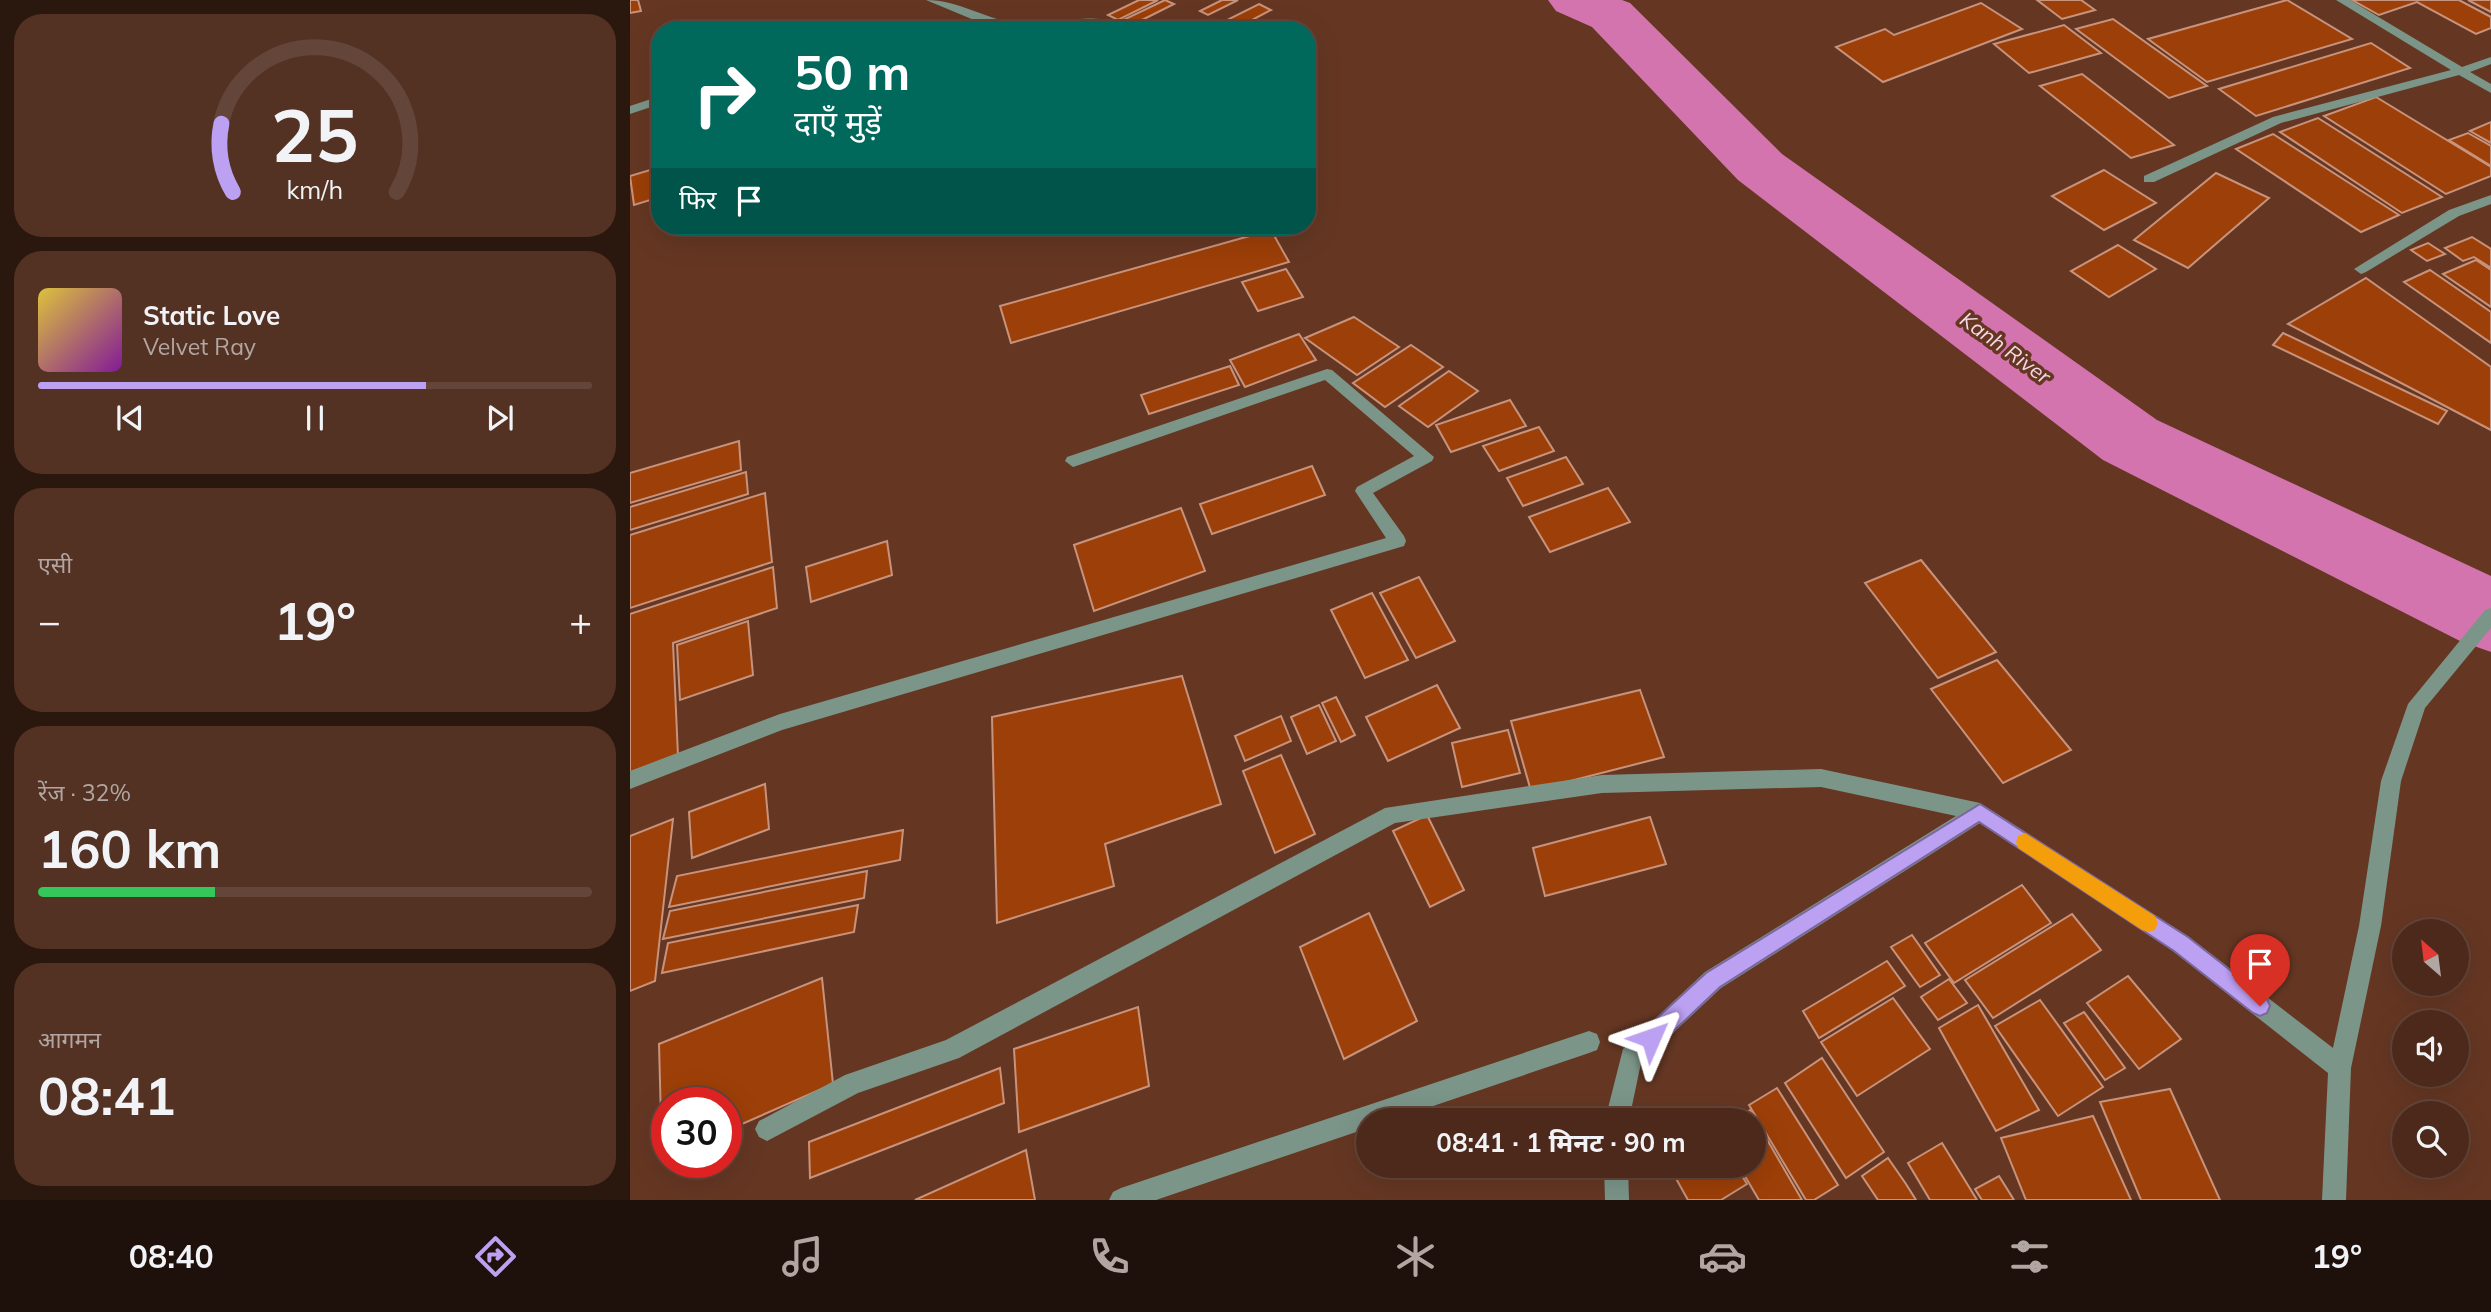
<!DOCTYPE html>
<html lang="hi">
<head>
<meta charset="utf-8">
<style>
	:root { --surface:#4c291a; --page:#533123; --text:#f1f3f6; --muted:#b2a6a2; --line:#634539; --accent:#bca0f2 }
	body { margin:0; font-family:Mulish,"Noto Sans Devanagari",sans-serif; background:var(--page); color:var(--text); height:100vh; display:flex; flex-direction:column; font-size:26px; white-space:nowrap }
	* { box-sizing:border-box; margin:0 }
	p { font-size:23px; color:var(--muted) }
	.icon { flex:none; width:38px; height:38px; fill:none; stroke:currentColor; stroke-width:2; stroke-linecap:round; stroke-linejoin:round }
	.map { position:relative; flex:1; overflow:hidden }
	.sheet { display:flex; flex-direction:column; gap:14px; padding:14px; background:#2a170e; width:630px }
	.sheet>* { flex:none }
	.guide { position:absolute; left:21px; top:21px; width:665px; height:214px; border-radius:28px; box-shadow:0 7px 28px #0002,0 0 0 2px var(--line); background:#00695c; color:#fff; overflow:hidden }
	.needle { width:46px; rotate:332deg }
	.fabs { position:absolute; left:1762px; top:919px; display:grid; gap:14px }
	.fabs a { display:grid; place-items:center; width:77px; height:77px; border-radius:50%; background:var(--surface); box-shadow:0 7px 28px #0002,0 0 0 2px var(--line); font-size:35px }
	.speed { position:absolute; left:21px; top:1087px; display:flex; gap:14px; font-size:35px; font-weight:700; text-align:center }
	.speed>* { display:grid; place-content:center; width:91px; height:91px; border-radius:50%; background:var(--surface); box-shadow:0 7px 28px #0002,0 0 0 2px var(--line); line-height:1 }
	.speed .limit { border:10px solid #d22; background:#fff; color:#111 }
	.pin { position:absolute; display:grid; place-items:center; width:60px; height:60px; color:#fff; margin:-72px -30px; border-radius:50% 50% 50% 0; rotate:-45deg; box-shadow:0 0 7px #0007 }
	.pin .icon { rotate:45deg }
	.me { position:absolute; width:77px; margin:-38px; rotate:47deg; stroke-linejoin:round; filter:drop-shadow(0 0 5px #0008) }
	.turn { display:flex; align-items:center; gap:24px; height:147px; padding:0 28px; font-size:32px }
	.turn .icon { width:91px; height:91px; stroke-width:2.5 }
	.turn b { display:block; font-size:49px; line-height:60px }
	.then { display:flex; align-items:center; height:66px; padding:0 28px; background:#0003; gap:14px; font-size:26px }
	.big { font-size:52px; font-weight:700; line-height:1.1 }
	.sheet .widget { flex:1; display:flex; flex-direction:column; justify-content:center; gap:10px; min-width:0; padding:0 24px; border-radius:28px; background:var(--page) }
	.sheet .dial { align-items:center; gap:0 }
	.dial svg { height:182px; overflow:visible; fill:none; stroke:var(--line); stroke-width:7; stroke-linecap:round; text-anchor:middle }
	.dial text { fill:var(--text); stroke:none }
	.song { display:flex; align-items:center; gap:21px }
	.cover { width:84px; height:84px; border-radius:10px; background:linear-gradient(135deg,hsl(50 70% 55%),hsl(290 70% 35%)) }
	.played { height:7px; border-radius:4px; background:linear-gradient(90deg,var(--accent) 70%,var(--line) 70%) }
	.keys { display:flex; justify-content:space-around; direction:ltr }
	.heat { display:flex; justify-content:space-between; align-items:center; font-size:38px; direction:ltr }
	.charge { height:10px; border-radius:5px; background:linear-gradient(90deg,#34c759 32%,var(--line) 0) }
	.trip { position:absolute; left:726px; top:1108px; width:410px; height:70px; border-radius:35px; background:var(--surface); box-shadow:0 7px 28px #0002,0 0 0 2px var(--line); font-weight:700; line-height:70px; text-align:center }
	.dock { display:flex; height:112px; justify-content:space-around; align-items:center; background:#1e100a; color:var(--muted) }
	.dock .icon { width:49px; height:49px }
	.dock .current { color:var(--accent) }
	.dock b { font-size:32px; color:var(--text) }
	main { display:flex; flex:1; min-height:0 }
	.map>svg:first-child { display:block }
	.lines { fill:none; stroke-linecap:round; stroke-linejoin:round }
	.river { fill:#d474ae; fill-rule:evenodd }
	.building { fill:#9d3f08; stroke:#c8937c; stroke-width:2 }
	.minor { fill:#7c9589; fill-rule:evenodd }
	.route { fill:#bca0f2; stroke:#7a689d; stroke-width:2 }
	.slow { fill:#f59e0b }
	.labels { text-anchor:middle; stroke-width:7; stroke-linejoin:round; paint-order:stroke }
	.water-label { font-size:21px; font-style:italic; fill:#f2d8e6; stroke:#653723 }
</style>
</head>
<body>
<main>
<section class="sheet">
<div class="widget dial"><svg viewBox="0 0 100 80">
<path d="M14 69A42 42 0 1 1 86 69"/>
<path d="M14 69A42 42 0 0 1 9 39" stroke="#bca0f2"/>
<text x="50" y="56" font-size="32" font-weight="700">25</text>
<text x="50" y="72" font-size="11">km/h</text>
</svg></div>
<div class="widget">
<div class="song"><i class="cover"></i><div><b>Static Love</b><p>Velvet Ray</p></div></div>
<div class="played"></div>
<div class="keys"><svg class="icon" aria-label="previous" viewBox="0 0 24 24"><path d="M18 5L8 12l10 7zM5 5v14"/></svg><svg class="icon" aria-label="pause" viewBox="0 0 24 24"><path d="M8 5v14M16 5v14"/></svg><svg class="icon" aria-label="next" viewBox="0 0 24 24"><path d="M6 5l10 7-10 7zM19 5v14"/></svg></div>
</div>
<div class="widget"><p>एसी</p>
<div class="heat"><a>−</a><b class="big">19°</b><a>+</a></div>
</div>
<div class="widget"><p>रेंज · 32%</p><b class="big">160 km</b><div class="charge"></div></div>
<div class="widget"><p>आगमन</p><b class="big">08:41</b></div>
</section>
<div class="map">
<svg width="1861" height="1200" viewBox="0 0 1861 1200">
	<rect width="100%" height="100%" fill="#653723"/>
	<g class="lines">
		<polygon class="river" points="918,0 992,0 1000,3 1152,154 1527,420 1861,576 1861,652 1830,641 1473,460 1108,180 962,27 926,11"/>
	</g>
	<g class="building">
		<polygon points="0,0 8,0 11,11 0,13"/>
		<polygon points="509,0 528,0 488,20 478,15"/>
		<polygon points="535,0 544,4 498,27 489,22"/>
		<polygon points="592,0 608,0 578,15 570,11"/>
		<polygon points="1407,0 1451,0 1465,10 1432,19"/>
		<polygon points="1657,0 1722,39 1577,82 1518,39"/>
		<polygon points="1722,0 1829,0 1861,17 1861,28 1846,34 1787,2 1749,15"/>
		<polygon points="1838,0 1861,0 1861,12"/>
		<polygon points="1351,3 1392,29 1253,82 1206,47 1255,29 1264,35"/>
		<polygon points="629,4 641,10 607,28 595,21"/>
		<polygon points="1483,19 1577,86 1539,98 1446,29"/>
		<polygon points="582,20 595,27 589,30 562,30"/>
		<polygon points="1434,25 1471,53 1399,73 1364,44"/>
		<polygon points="1741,43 1780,68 1626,116 1589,89"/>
		<polygon points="1452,74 1544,145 1501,158 1410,86"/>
		<polygon points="1746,97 1861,167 1861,176 1816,194 1694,116"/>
		<polygon points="1688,118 1812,197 1772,213 1650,132"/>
		<polygon points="1861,122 1861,143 1840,131"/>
		<polygon points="1838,133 1861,146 1861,166 1819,140"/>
		<polygon points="1643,134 1769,215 1731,232 1606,149"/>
		<polygon points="30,167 30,197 4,205 0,176"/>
		<polygon points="1474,170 1526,203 1474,230 1422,196"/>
		<polygon points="1586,173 1639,198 1558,268 1504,240"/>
		<polygon points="641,230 659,262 381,343 370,306"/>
		<polygon points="1842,237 1861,249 1861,268 1844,257 1833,261 1815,248"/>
		<polygon points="1798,243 1815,254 1797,261 1781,250"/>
		<polygon points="1488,245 1526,269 1479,297 1441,271"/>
		<polygon points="1846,260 1861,270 1861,307 1813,274"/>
		<polygon points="656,269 673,297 628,311 612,282"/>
		<polygon points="1800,270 1861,312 1861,343 1774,282"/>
		<polygon points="1736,278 1861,367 1861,430 1658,324"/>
		<polygon points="724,317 769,347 727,375 675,338"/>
		<polygon points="1653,333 1817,411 1808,424 1643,345"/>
		<polygon points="669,334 686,360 615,387 600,360"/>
		<polygon points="781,345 813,367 755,407 723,383"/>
		<polygon points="600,366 609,385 519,414 511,395"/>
		<polygon points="819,371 848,391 798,427 769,406"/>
		<polygon points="880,400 896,426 821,452 806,425"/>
		<polygon points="909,427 924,451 869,471 853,446"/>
		<polygon points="109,441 111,470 0,503 0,473"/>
		<polygon points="936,457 953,484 893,506 877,478"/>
		<polygon points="682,466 695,495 582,534 570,504"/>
		<polygon points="116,472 118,494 0,530 0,507"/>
		<polygon points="978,488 1000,522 920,552 899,517"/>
		<polygon points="135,493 142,562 0,608 0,535"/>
		<polygon points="551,508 575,571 464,611 444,545"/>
		<polygon points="257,541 262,575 181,602 176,567"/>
		<polygon points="1291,560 1366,652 1308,678 1235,583"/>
		<polygon points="143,567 147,608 43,643 48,756 0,773 0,614"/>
		<polygon points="789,577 825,641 786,658 750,593"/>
		<polygon points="742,593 778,660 735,678 701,610"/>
		<polygon points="118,621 123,675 50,700 47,645"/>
		<polygon points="1367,660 1441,750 1373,783 1301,689"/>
		<polygon points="552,676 591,804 475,844 484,886 367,923 362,717"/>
		<polygon points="807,685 830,728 758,761 736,717"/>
		<polygon points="1010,690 1034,757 901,791 881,721"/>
		<polygon points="706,697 725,735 711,742 692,703"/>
		<polygon points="689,705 706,741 677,754 661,717"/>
		<polygon points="651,716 661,741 615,761 605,736"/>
		<polygon points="878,730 890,773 832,787 822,743"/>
		<polygon points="651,755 685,834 645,853 613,771"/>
		<polygon points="135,784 139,829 62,858 59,812"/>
		<polygon points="797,815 834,890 800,907 763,831"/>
		<polygon points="1020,817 1036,864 915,896 903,848"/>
		<polygon points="43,819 25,981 0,991 0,836"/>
		<polygon points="273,830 270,860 39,907 47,876"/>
		<polygon points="237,871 234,898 33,939 40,911"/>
		<polygon points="1392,885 1421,923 1324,983 1295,943"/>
		<polygon points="228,905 224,932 32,973 38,943"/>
		<polygon points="739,913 787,1021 714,1059 670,947"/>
		<polygon points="1442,914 1471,950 1363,1018 1335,980"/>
		<polygon points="1282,935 1310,975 1290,987 1261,947"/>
		<polygon points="1257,961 1275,986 1189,1038 1173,1011"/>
		<polygon points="1498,976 1551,1039 1509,1069 1457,1003"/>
		<polygon points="192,978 203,1084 96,1131 96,1102 37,1102 37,1157 32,1159 29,1044"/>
		<polygon points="1319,979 1337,1003 1308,1020 1291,997"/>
		<polygon points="1263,998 1300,1049 1227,1096 1191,1042"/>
		<polygon points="1410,1000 1473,1087 1428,1116 1365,1026"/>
		<polygon points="1348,1005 1409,1110 1366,1131 1309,1028"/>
		<polygon points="508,1007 519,1086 389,1132 384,1049"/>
		<polygon points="1454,1012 1495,1068 1475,1080 1434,1023"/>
		<polygon points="1192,1058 1254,1152 1216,1178 1155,1083"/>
		<polygon points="370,1068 374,1103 180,1178 179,1142"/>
		<polygon points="1147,1088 1208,1185 1184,1200 1176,1200 1119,1105"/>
		<polygon points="1540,1089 1590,1200 1511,1200 1470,1102"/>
		<polygon points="1120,1110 1172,1200 1129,1200 1109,1166 1124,1166 1124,1120 1103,1120"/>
		<polygon points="1463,1116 1501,1200 1396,1200 1371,1138"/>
		<polygon points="1312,1143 1347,1200 1300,1200 1278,1163"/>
		<polygon points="396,1150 405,1200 285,1200"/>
		<polygon points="1258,1158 1276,1184 1286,1200 1248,1200 1232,1176"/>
		<polygon points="1039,1166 1106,1166 1117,1184 1091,1200 1058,1200"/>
		<polygon points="1369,1176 1384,1200 1352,1200 1345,1189"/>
	</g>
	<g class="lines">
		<g class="minor">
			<path d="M 296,0 C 331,0 361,23 397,25 C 429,26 469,7 497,30 L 456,25 L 424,30 L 382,30 L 344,20 Z"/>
			<polygon points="1706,0 1720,0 1832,67 1861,57 1861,64 1840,72 1861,84 1861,93 1829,75 1651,123 1524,182 1514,182 1514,176 1643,117 1821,70"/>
			<polygon points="30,96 30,104 0,114 0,106"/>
			<polygon points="1861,195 1861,204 1829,216 1736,272 1731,274 1724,269 1819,210"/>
			<polygon points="697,369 702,370 804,457 802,461 743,493 774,536 776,541 774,546 152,730 0,789 0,771 150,714 756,538 725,491 727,487 784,456 695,380 449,465 443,467 435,461 437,457"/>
			<polygon points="1861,608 1861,628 1795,708 1771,781 1751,926 1721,1068 1716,1200 1692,1200 1698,1073 1543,951 1350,823 1091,988 1011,1063 999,1120 975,1120 993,1049 1075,972 1326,816 1191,787 972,793 765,823 329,1058 228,1093 137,1141 129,1137 125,1129 129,1121 215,1075 316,1040 755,808 972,775 1191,769 1350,803 1559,937 1703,1048 1729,926 1751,781 1778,704 1855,610"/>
			<polygon points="959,1031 967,1034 970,1042 967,1050 959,1053 762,1120 738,1120 738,1128 526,1200 479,1200 483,1192 491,1188"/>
			<polygon points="974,1166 998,1166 999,1200 975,1200"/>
		</g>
	</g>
	<polygon class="route" points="1350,804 1558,937 1637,999 1640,1006 1637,1013 1630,1016 1623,1013 1544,951 1349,822 1090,987 1029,1045 1021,1048 1014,1045 1011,1038 1014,1030 1076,973"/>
	<polygon class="slow" points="1395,833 1525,916 1528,923 1525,930 1519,932 1512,930 1388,848 1386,842 1388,836"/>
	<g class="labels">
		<g class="water-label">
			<text transform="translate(1375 348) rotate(36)" y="7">Kanh River</text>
		</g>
	</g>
</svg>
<div class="fabs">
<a><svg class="needle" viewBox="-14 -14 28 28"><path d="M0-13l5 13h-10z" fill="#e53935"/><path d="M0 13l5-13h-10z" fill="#b2a6a2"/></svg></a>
<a><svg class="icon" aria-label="sound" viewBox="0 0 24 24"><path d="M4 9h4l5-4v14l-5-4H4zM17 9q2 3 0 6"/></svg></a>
<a><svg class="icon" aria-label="search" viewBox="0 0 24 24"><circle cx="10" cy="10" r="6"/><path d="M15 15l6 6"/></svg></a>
</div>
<div class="speed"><div class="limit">30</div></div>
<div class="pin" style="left:1630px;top:1006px;background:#d93025"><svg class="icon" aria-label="arrive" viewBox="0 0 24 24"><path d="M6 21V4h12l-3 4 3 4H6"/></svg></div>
<svg class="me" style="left:1021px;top:1038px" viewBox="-20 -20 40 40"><path d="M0-17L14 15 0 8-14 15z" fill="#bca0f2" stroke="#fff" stroke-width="4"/></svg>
<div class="trip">08:41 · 1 मिनट · 90 m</div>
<div class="guide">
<div class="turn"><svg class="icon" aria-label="right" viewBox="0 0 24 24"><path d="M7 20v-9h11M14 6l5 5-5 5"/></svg><div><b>50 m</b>दाएँ मुड़ें</div></div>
<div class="then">फिर<svg class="icon" aria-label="arrive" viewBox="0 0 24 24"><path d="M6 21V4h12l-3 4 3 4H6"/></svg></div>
</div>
</div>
</main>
<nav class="dock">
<b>08:40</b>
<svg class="icon current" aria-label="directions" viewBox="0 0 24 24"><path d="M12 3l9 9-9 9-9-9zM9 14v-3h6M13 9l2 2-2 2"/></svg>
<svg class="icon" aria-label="music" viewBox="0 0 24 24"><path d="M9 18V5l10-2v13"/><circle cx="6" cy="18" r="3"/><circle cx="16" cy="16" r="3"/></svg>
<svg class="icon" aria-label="phone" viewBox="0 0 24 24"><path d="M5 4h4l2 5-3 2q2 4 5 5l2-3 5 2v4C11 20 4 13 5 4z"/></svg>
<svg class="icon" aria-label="climate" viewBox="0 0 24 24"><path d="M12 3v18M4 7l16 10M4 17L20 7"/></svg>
<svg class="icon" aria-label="car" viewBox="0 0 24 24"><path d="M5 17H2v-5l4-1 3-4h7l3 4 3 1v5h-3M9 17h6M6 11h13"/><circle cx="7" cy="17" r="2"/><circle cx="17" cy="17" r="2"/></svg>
<svg class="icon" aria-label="filters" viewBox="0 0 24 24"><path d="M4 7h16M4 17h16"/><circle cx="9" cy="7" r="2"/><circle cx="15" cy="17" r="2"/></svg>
<b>19°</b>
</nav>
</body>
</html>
